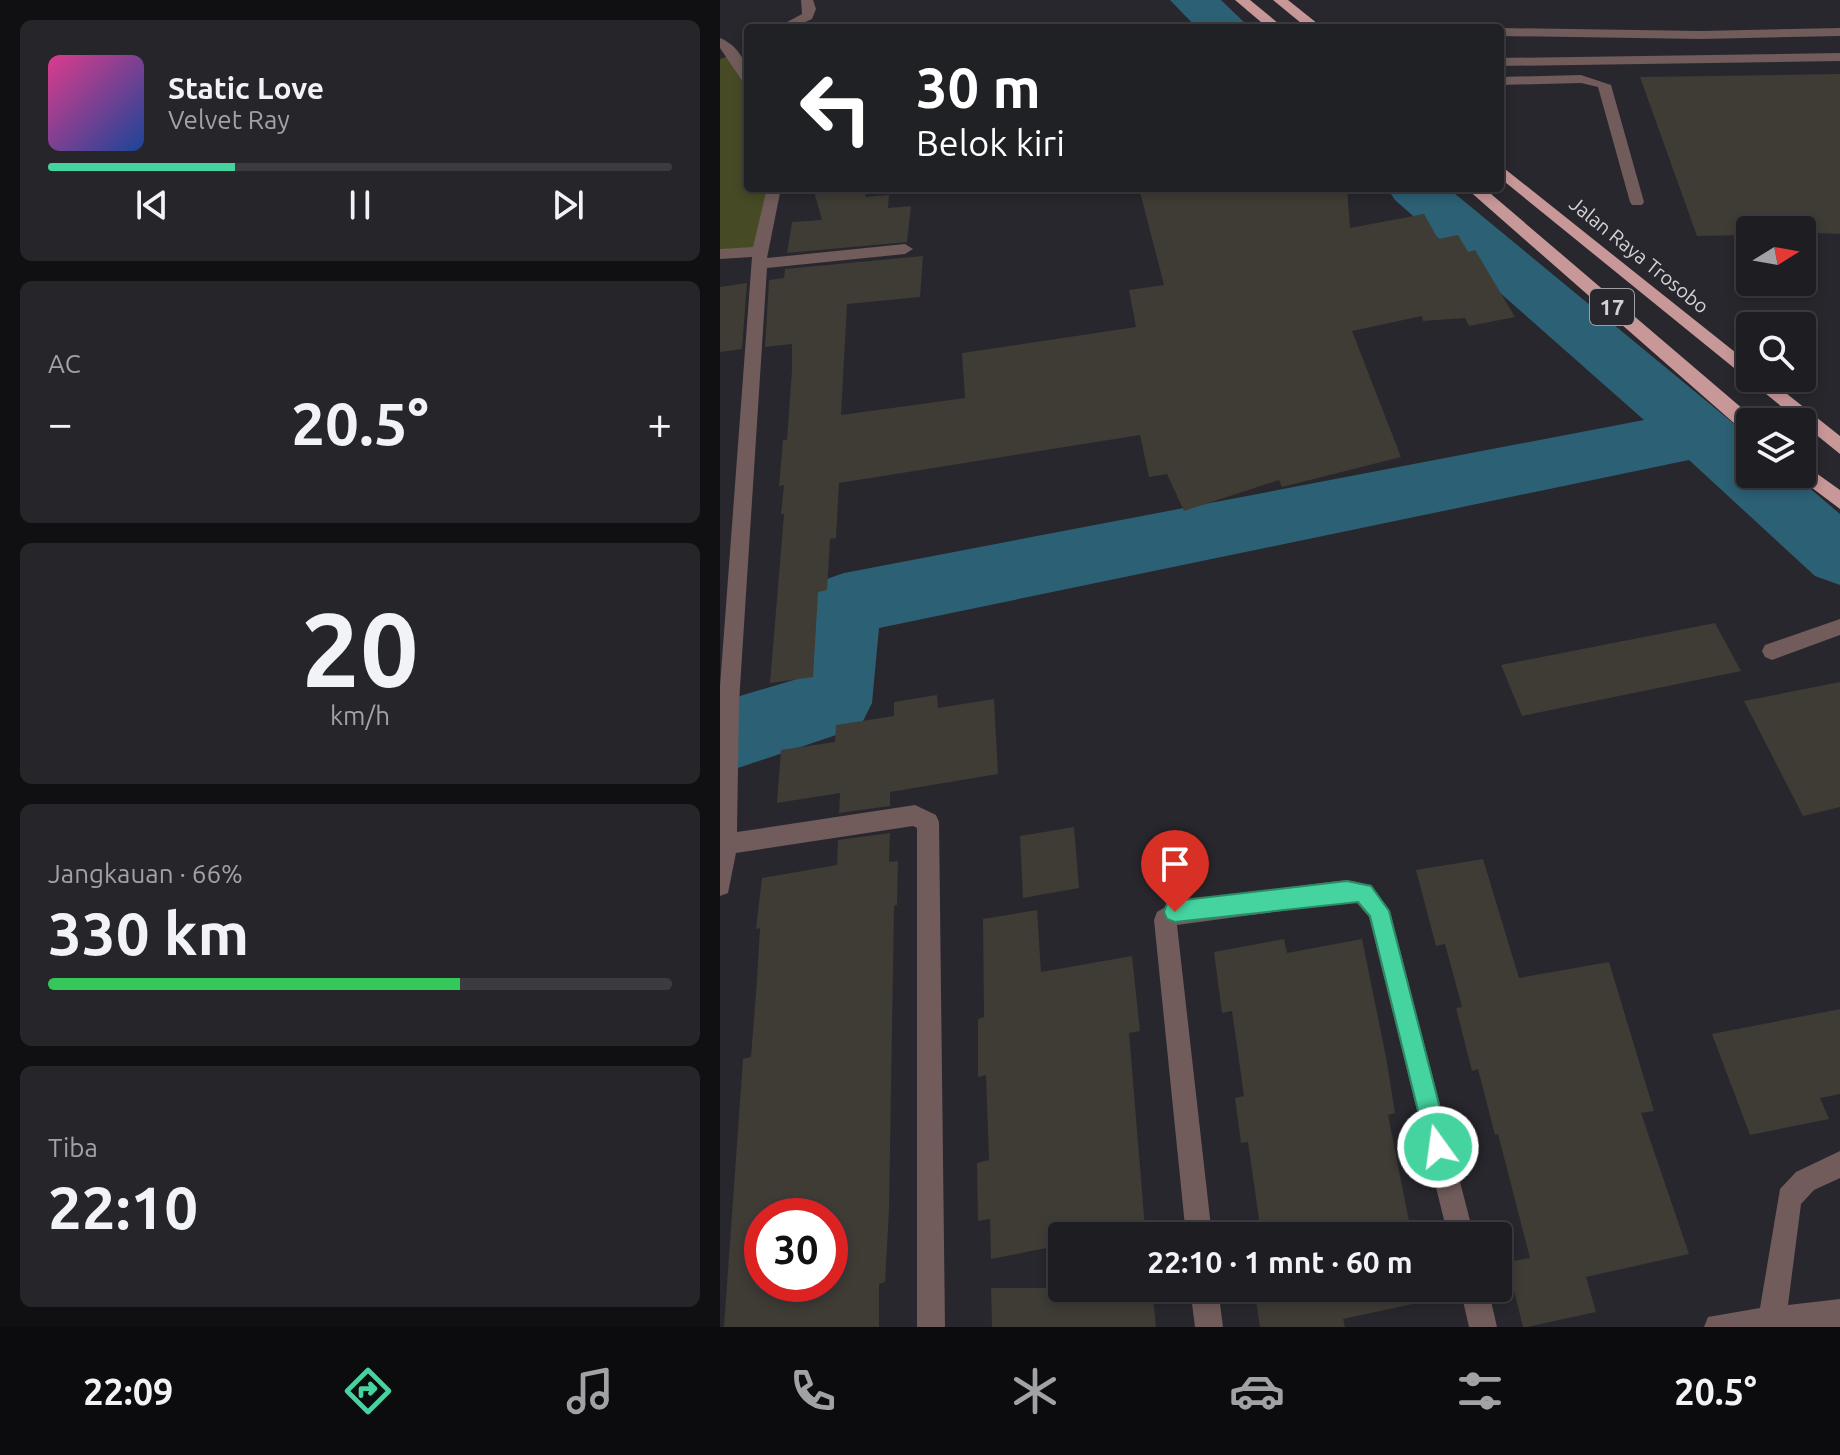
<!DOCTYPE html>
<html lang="id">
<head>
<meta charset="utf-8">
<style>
	:root { --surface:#1e1d22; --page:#26262a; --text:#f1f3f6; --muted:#a1a2a5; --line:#3c3b40; --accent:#45d49f }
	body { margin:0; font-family:Ubuntu,sans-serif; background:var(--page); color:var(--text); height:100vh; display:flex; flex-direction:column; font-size:30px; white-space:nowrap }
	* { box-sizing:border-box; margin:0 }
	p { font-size:26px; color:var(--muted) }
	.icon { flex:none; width:44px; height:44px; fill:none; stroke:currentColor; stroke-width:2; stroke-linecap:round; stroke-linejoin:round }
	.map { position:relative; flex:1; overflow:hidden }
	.sheet { display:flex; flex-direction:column; gap:20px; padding:20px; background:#101013; width:720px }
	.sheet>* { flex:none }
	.guide { position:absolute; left:24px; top:24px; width:760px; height:168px; border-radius:8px; box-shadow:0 4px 12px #0003,0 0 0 2px var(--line); background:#202124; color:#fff; overflow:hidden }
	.needle { width:52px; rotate:79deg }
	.tools { position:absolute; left:1016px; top:216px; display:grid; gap:16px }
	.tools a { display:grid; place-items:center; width:80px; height:80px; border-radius:8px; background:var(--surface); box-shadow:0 4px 12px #0003,0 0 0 2px var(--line); font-size:40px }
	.speed { position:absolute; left:24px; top:1198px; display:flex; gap:16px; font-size:40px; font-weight:700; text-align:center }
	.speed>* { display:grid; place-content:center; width:104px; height:104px; border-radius:50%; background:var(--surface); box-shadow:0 4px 12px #0003,0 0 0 2px var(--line); line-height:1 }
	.speed .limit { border:12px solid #d22; background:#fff; color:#111 }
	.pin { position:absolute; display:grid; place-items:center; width:68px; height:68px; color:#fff; margin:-82px -34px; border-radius:50% 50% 50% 0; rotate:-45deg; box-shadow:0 0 8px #0007 }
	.pin .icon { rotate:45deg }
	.me { position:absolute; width:88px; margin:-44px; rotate:346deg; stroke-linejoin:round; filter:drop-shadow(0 0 6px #0008) }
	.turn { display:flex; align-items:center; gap:28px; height:168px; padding:0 40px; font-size:36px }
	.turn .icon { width:104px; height:104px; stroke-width:2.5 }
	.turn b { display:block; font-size:56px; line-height:68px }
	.big { font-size:60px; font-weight:700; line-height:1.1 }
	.sheet .card { flex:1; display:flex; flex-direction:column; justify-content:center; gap:12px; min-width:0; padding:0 28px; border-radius:12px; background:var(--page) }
	.sheet .dial { align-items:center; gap:0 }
	.dial b { font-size:104px; line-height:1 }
	.song { display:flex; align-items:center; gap:24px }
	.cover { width:96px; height:96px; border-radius:12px; background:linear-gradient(135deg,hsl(330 70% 55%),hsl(220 70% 35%)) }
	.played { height:8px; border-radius:4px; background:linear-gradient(90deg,var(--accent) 30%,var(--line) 30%) }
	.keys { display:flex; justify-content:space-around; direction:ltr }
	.heat { display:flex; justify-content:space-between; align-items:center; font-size:44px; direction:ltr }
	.charge { height:12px; border-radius:6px; background:linear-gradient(90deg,#34c759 66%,var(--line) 0) }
	.trip { position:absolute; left:328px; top:1222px; width:464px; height:80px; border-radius:8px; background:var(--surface); box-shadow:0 4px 12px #0003,0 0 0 2px var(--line); font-weight:700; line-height:80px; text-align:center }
	.tab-bar { display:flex; height:128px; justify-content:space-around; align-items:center; background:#0c0c0e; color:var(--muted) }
	.tab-bar .icon { width:56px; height:56px }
	.tab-bar .selected { color:var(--accent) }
	.tab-bar b { font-size:36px; color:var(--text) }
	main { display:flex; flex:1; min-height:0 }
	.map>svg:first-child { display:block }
	.green { fill:#464a25 }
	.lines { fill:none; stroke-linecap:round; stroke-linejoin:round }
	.river { fill:#2c6074; fill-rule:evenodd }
	.building { fill:#3f3b35; fill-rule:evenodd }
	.service { fill:#715b5b; fill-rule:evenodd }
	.minor { fill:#715b5b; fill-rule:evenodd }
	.trunk { fill:#c89797; fill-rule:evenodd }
	.route { fill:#45d49f; stroke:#2d8a67; stroke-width:2 }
	.labels { text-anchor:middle; stroke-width:7; stroke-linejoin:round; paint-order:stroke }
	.far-street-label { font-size:20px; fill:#d2d2d6; stroke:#28272d }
	.shield { fill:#28272d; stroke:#9f9fa3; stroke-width:2 }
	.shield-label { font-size:22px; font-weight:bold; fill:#d2d2d6 }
</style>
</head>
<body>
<main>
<section class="sheet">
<div class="card">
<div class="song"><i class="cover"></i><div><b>Static Love</b><p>Velvet Ray</p></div></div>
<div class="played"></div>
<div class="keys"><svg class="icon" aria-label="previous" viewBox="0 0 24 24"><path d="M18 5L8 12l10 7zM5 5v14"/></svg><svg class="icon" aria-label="pause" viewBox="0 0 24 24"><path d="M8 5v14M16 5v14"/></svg><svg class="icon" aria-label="next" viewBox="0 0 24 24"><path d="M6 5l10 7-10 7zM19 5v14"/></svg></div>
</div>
<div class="card"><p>AC</p>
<div class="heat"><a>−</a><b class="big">20.5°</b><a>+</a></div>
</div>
<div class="card dial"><b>20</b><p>km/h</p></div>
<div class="card"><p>Jangkauan · 66%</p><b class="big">330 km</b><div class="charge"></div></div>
<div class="card"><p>Tiba</p><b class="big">22:10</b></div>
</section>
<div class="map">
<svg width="1120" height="1327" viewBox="0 0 1120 1327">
	<rect width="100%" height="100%" fill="#28272d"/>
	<polygon class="green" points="9,56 28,86 28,188 50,188 37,248 0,250 0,59"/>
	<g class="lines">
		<g class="river">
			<polygon points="450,0 501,0 530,28 477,28"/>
			<polygon points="667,188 728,188 1030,437 1030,474 1073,474 1120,514 1120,585 1095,576 969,460 159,628 152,703 140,727 0,774 0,702 77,679 87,604 98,582 124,573 924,420 675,200"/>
		</g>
	</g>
	<g class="building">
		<polygon points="1120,74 1120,234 1030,230 1030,235 977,236 920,77"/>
		<polygon points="93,188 143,188 146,197 169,195 168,208 191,206 187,242 67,253 72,222 102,220"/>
		<polygon points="419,188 627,188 630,228 704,214 718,239 738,235 748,252 755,250 795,317 749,326 745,318 703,321 702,316 632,331 681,457 562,487 559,480 464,511 447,474 429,477 420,435 119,483 116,538 110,539 107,590 98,592 93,677 50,683 64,514 61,514 64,485 59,486 63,440 67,440 72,370 72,344 45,347 49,280 64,278 65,269 203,256 200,297 127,304 121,415 245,398 242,353 416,327 409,290 444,285"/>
		<polygon points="27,283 22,349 0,352 0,287"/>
		<polygon points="995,623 1021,671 802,716 781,665"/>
		<polygon points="1120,682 1120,807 1083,816 1024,701"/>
		<polygon points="217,695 218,708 274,699 278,774 170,792 170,806 119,813 120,793 57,803 61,750 115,742 116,725 174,716 174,702"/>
		<polygon points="354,827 359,888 303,898 300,836"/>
		<path d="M 170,833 L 169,862 L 178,861 L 177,905 L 174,906 L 169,1210 L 165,1282 L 159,1284 L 159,1327 L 4,1327 L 23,1059 L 31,1057 L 37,979 L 40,928 L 36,929 L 42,878 L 117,865 L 118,840 ZM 42,1216 L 110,1216 L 110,1284 L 42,1284 Z"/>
		<polygon points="763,859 799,978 889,962 934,1111 921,1113 969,1254 866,1277 876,1312 807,1327 803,1327 787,1262 810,1258 778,1134 775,1135 758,1069 752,1071 736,1008 742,1007 725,944 716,946 696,870"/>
		<polygon points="317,910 321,972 412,956 420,1031 409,1033 425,1228 387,1236 342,1236 342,1245 271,1259 270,1219 258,1221 257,1163 269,1160 266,1075 258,1077 258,1019 264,1017 263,919"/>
		<polygon points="564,939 567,953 642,939 666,1057 675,1113 668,1115 692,1236 527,1236 541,1233 528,1142 521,1143 515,1098 524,1096 512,1011 502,1013 494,952"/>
		<polygon points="1120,1009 1120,1094 1100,1098 1109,1119 1030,1135 992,1034"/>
		<polygon points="271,1288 432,1288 436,1327 272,1327"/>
		<polygon points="534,1288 703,1288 706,1301 623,1319 625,1327 540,1327"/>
	</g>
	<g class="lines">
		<g class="service">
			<polygon points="780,28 981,31 1120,28 1120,36 981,39 780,36"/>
			<polygon points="861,75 891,85 924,202 922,205 912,205 910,202 878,87 861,83 780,85 780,77"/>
			<polygon points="1120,619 1120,635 1052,660 1045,657 1042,651 1045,645"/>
		</g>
		<g class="minor">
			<polygon points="81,0 93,0 96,9 92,19 72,28 56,28 82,14"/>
			<path d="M 0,38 C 19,46 28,63 28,83 L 23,82 L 0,48 Z"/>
			<polygon points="1120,53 1120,61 780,66 780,58"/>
			<polygon points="47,188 61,188 47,258 185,244 193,249 185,254 47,268 19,703 17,832 195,805 216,815 219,822 225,1327 197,1327 197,828 193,826 16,853 8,893 0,896 0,686 32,257 0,259 0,249 33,247"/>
			<polygon points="627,880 651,885 670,911 754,1236 728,1236 649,917 637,903 627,902 457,925 492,1236 466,1236 434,920 437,912 455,901"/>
			<polygon points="1120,1151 1120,1178 1094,1190 1081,1204 1068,1305 1120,1299 1120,1327 984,1327 988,1317 1040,1308 1060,1189 1076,1172"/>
			<polygon points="470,1288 498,1288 503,1327 475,1327"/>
			<polygon points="740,1288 768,1288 777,1327 749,1327"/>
		</g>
		<g class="trunk">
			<polygon points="515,0 530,0 564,28 548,28"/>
			<polygon points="553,0 568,0 603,28 587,28"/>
			<polygon points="780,165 1030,364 1030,378 1047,378 1120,436 1120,454 780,178"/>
			<polygon points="746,188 764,188 1037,421 1030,422 1030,433 1023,431"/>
			<polygon points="1082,463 1120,490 1120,509 1075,475 1082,474"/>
		</g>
	</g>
	<polygon class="route" points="627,881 651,886 669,911 730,1147 727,1155 718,1159 710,1155 707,1147 650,916 638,902 455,922 447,919 444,912 447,904 455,901"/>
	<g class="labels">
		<g class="far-street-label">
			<text transform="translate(919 255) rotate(39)" y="7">Jalan Raya Trosobo</text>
		</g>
		<rect class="shield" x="870" y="289" width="44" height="36" rx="6"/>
		<g class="shield-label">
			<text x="892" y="315">17</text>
		</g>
	</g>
</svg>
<div class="tools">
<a><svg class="needle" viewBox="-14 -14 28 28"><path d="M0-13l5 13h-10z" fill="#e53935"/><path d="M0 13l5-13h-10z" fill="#a1a2a5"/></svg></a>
<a><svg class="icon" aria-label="search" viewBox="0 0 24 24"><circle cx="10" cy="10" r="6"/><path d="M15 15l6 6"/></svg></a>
<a><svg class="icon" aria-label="layers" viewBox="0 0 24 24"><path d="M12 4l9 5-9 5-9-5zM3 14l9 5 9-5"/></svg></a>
</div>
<div class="speed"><div class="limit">30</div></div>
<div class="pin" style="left:455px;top:912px;background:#d93025"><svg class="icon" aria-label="arrive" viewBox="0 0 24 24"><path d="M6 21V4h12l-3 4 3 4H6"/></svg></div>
<svg class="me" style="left:718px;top:1147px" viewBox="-20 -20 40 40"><circle r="17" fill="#45d49f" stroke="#fff" stroke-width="3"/><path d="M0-11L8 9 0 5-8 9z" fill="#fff"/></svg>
<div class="trip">22:10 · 1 mnt · 60 m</div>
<div class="guide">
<div class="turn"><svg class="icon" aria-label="left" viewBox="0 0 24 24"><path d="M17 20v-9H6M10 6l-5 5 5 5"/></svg><div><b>30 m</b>Belok kiri</div></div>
</div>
</div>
</main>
<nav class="tab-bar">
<b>22:09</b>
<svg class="icon selected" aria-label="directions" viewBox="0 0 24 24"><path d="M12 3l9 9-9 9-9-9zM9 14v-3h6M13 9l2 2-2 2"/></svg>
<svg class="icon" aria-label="music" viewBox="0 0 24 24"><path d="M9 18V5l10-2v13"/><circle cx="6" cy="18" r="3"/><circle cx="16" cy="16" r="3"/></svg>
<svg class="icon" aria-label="phone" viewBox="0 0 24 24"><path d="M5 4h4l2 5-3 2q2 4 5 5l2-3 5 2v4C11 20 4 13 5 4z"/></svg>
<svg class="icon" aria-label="climate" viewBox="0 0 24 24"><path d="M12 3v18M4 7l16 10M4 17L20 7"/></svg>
<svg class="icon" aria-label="car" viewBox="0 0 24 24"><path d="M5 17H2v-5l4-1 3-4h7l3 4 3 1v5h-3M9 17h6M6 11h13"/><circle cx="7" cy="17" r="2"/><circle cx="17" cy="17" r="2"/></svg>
<svg class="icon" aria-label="filters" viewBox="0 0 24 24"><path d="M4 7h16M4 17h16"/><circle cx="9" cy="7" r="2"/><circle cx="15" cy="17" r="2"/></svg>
<b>20.5°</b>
</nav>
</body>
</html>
